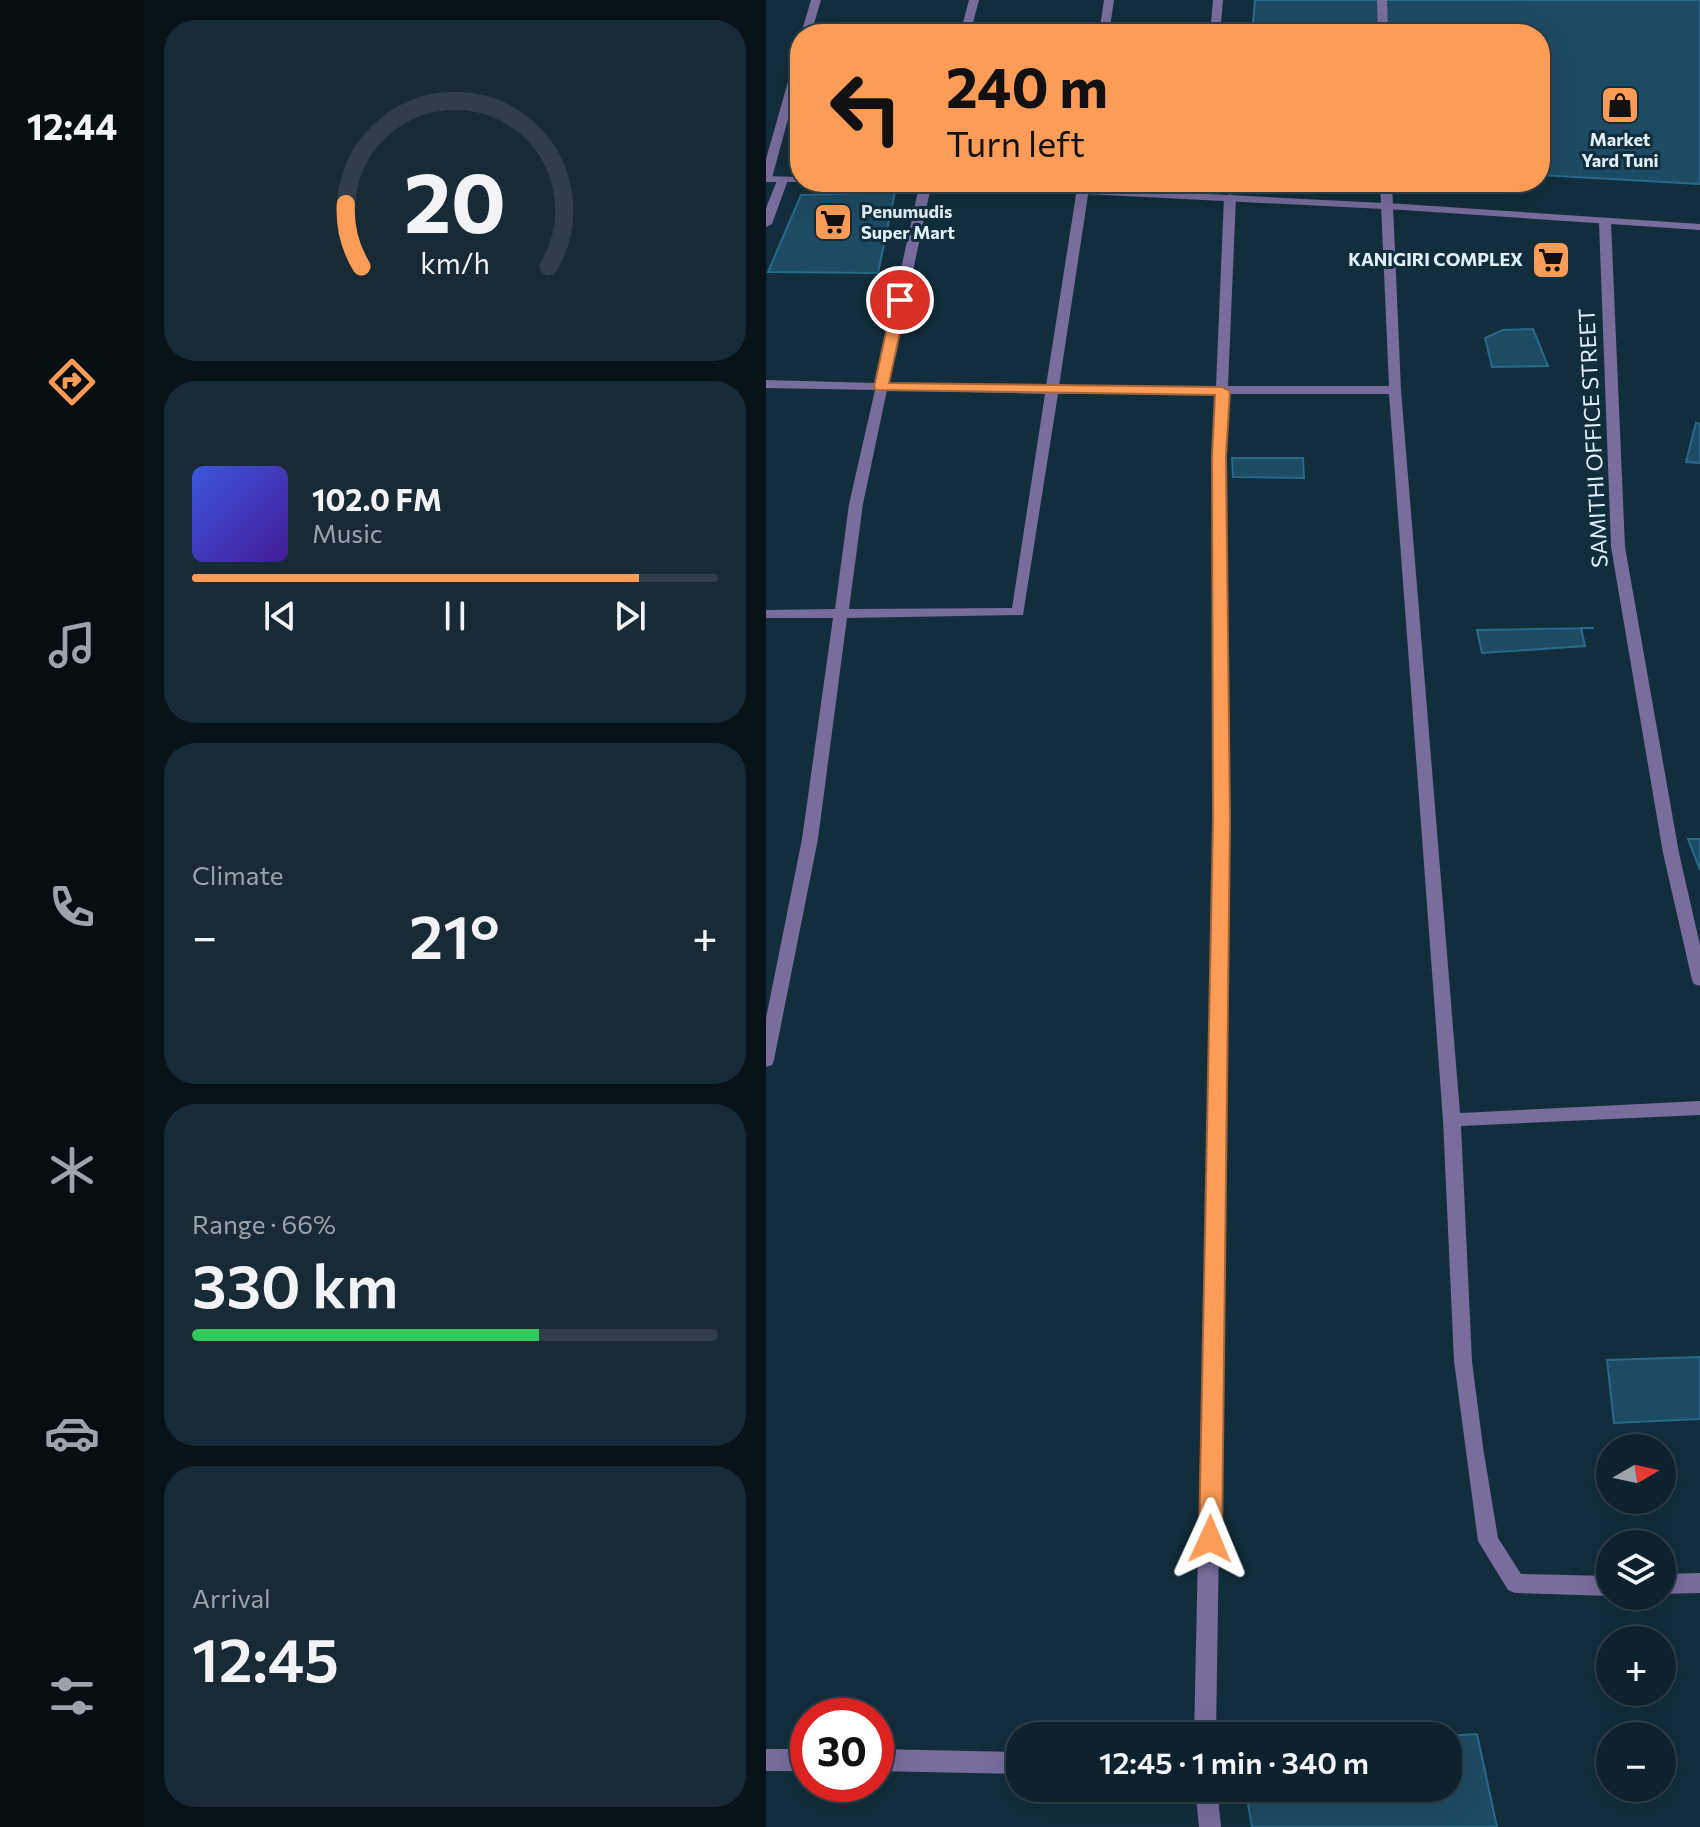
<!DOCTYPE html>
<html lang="en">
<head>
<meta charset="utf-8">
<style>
	:root { --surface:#0e222d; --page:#172a35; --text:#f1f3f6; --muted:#9ba4aa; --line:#2e3f49; --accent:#fd9c56 }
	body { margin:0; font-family:Commissioner,sans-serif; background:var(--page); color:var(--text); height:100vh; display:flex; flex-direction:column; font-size:30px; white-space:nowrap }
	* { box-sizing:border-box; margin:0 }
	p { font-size:26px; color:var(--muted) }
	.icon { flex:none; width:44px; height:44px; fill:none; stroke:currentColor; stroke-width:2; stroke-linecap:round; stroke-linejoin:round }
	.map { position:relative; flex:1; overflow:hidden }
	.details { display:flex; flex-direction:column; gap:20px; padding:20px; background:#081319; width:622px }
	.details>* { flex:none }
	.banner { position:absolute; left:24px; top:24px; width:760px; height:168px; border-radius:32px; box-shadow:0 8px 32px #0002,0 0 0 2px var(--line); background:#fd9c56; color:#111; overflow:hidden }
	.needle { width:52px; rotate:81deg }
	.tools { position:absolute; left:830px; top:1434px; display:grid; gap:16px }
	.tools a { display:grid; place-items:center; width:80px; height:80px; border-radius:50%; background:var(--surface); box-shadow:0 8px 32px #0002,0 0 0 2px var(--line); font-size:40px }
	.speed { position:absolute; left:24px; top:1698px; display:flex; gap:16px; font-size:40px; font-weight:700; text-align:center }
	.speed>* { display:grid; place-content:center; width:104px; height:104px; border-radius:50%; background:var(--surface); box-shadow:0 8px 32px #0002,0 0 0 2px var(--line); line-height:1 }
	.speed .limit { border:12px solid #d22; background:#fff; color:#111 }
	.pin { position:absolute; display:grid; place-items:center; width:68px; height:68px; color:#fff; margin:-34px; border:4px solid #fff; border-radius:50%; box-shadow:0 2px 8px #0007 }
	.me { position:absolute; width:88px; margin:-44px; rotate:1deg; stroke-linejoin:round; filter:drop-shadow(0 0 6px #0008) }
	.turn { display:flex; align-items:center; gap:28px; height:168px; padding:0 24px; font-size:36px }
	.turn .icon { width:104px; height:104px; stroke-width:2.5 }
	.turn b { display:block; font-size:56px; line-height:68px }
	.big { font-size:60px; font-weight:600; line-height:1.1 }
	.details .widget { flex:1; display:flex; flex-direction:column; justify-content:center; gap:12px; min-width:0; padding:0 28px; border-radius:32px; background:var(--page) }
	.details .dial { align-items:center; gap:0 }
	.dial svg { height:208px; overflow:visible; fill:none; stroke:var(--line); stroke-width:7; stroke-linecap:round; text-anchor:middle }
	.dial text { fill:var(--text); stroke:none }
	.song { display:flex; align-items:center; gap:24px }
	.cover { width:96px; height:96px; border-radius:12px; background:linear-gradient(135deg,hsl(230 70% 55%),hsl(260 70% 35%)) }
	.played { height:8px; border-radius:4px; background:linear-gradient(90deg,var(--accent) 85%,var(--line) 85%) }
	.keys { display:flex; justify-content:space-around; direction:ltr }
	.heat { display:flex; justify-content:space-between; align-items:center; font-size:44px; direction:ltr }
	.charge { height:12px; border-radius:6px; background:linear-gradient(90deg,#34c759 66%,var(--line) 0) }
	.trip { position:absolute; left:240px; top:1722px; width:456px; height:80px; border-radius:32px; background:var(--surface); box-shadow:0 8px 32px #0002,0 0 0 2px var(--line); font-weight:600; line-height:80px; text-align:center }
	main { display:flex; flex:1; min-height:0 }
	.tab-bar { display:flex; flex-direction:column; width:144px; justify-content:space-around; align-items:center; background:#060e12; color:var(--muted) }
	.tab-bar .icon { width:56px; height:56px }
	.tab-bar .on { color:var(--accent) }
	.tab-bar b { font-size:36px; color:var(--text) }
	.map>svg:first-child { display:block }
	.building { fill:#1d4b63; stroke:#286a8b; stroke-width:2 }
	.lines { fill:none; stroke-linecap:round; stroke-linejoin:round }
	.minor { fill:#786d9c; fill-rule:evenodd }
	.tertiary { fill:#786d9c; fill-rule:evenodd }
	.route { fill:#fd9c56; stroke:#a46538; stroke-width:2 }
	.labels { text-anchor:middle; stroke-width:6; stroke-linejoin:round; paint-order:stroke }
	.far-poi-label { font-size:18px; font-weight:bold; fill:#e0f0f9; stroke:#122d3c }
	.street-label { font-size:22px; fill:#e0f0f9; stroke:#122d3c }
</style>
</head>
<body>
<main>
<nav class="tab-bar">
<b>12:44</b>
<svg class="icon on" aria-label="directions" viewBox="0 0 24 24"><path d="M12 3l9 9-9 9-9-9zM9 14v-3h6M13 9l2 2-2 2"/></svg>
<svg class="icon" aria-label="music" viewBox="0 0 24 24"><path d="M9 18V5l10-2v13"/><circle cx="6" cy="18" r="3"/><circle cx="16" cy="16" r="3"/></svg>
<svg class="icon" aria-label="phone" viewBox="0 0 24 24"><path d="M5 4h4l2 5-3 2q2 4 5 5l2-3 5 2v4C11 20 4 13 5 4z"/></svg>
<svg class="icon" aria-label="climate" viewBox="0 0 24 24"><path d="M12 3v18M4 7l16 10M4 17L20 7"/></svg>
<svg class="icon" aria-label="car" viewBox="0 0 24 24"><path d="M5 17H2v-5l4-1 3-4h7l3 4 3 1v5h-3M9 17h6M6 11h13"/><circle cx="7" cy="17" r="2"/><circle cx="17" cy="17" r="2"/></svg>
<svg class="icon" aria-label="filters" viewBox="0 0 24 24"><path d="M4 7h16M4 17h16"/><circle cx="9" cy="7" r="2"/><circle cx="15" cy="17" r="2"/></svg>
</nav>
<section class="details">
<div class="widget dial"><svg viewBox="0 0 100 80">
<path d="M14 69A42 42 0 1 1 86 69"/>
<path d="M14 69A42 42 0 0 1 8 45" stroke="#fd9c56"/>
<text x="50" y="56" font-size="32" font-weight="700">20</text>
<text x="50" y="72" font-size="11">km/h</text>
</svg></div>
<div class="widget">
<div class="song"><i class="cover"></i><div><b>102.0 FM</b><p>Music</p></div></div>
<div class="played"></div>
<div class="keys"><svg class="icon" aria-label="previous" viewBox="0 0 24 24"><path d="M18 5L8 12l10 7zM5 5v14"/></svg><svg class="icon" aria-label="pause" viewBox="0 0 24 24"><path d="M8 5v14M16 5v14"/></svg><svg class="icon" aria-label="next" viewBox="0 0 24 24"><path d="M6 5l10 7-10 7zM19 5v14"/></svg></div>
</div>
<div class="widget"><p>Climate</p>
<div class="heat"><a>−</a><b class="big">21°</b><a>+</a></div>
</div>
<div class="widget"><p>Range · 66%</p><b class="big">330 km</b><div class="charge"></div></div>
<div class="widget"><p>Arrival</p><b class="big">12:45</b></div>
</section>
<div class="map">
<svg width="934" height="1827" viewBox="0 0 934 1827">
	<rect width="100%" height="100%" fill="#122d3c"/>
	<g class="building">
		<polygon points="489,0 934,0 934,184 774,175 774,34 486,34"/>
		<polygon points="129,192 112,273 2,272 35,195"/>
		<polygon points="767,329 782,366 726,367 719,338 737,330"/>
		<polygon points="930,423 934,424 934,463 920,462"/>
		<polygon points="466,458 537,458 538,478 467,477"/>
		<polygon points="815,628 819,646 716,653 711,630 828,628"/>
		<polygon points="922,839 934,839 934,870"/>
		<polygon points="934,1357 934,1419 848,1423 841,1360"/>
		<polygon points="711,1734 731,1827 486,1827 479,1788 682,1788 682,1736"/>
	</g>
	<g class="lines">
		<g class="minor">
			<polygon points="45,0 55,0 45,34 35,34"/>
			<polygon points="203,0 213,0 204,34 194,34"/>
			<polygon points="338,0 348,0 343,34 333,34"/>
			<polygon points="447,0 457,0 454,34 444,34"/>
			<polygon points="611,0 621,0 622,34 612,34"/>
			<polygon points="34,54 34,75 6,178 0,181 0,159 29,57"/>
			<polygon points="12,178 22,180 6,224 0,227 0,208"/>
			<path d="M 154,182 L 166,182 L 123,383 L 280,386 L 312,182 L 324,182 L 293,386 L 450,386 L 458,197 L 464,194 L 470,197 L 462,386 L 623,386 L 614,182 L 626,182 L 635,390 L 694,1113 L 934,1101 L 934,1115 L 695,1126 L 706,1361 L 717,1447 L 732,1538 L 755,1574 L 844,1576 L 844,1596 L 749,1593 L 742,1590 L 712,1541 L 688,1361 L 677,1120 L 623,394 L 462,394 L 459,456 L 464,820 L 450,1736 L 428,1736 L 448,820 L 447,456 L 449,394 L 292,394 L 257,615 L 81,618 L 52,839 L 8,1060 L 6,1065 L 0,1067 L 0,1018 L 36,839 L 67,618 L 0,618 L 0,610 L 69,609 L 83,504 L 109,390 L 0,388 L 0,380 L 110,383 ZM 121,390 L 279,394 L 246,608 L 83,609 L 97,504 Z"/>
			<polygon points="430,182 442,182 439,199 429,197"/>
			<polygon points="839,219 845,222 859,547 913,853 934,945 934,986 928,984 926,980 897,853 845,547 833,222"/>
			<polygon points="934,1573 934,1593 896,1594 896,1574"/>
			<rect x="0" y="1749" width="42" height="22"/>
			<polygon points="110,1749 254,1752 254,1774 110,1771"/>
			<polygon points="429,1788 451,1788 455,1827 433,1827"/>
		</g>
		<g class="tertiary">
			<polygon points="0,176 34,177 34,182 38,182 0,182"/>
			<polygon points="132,182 205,182 637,204 934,224 934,230 637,210 138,185"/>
		</g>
	</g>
	<polygon class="route" points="134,296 141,300 123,383 456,387 464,391 460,456 464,820 456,1539 453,1547 444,1550 436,1547 433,1539 447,820 446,456 449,395 110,390 108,387 127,300"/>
	<defs>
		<g id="shop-square" transform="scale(2)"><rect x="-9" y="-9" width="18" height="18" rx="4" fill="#fd9c56" stroke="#122d3c"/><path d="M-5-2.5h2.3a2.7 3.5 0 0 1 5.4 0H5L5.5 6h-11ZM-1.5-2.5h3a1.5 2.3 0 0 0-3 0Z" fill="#111"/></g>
		<g id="supermarket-square" transform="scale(2)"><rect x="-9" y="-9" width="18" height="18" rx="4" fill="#fd9c56" stroke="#122d3c"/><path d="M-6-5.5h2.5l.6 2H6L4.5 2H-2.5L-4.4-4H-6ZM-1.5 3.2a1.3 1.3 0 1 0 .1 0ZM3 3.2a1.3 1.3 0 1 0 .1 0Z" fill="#111"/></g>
	</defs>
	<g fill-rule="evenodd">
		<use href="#shop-square" x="854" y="105"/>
		<use href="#supermarket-square" x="67" y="222"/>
		<use href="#supermarket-square" x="785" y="260"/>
	</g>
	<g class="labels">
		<g class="far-poi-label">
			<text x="854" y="146">Market<tspan x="854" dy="21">Yard Tuni</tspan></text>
			<text x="95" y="218" text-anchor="start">Penumudis<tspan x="95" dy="21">Super Mart</tspan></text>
			<text x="757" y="266" text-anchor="end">KANIGIRI COMPLEX</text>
		</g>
		<g class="street-label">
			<text transform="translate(827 438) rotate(-93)" y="8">SAMITHI OFFICE STREET</text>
		</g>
	</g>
</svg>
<div class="tools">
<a><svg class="needle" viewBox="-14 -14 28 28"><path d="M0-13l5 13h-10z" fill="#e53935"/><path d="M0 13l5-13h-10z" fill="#9ba4aa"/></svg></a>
<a><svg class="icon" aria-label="layers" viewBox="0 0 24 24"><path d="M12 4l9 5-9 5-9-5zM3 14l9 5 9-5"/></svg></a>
<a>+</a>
<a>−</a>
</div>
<div class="speed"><div class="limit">30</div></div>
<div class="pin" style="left:134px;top:300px;background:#d93025"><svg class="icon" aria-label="arrive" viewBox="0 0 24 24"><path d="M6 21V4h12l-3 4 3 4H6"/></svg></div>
<svg class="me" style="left:444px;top:1539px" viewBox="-20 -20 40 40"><path d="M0-17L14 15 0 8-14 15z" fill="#fd9c56" stroke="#fff" stroke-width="4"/></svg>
<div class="trip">12:45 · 1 min · 340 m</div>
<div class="banner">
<div class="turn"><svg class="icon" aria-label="left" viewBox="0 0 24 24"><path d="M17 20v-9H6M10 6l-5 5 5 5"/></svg><div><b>240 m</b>Turn left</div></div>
</div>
</div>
</main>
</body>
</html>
